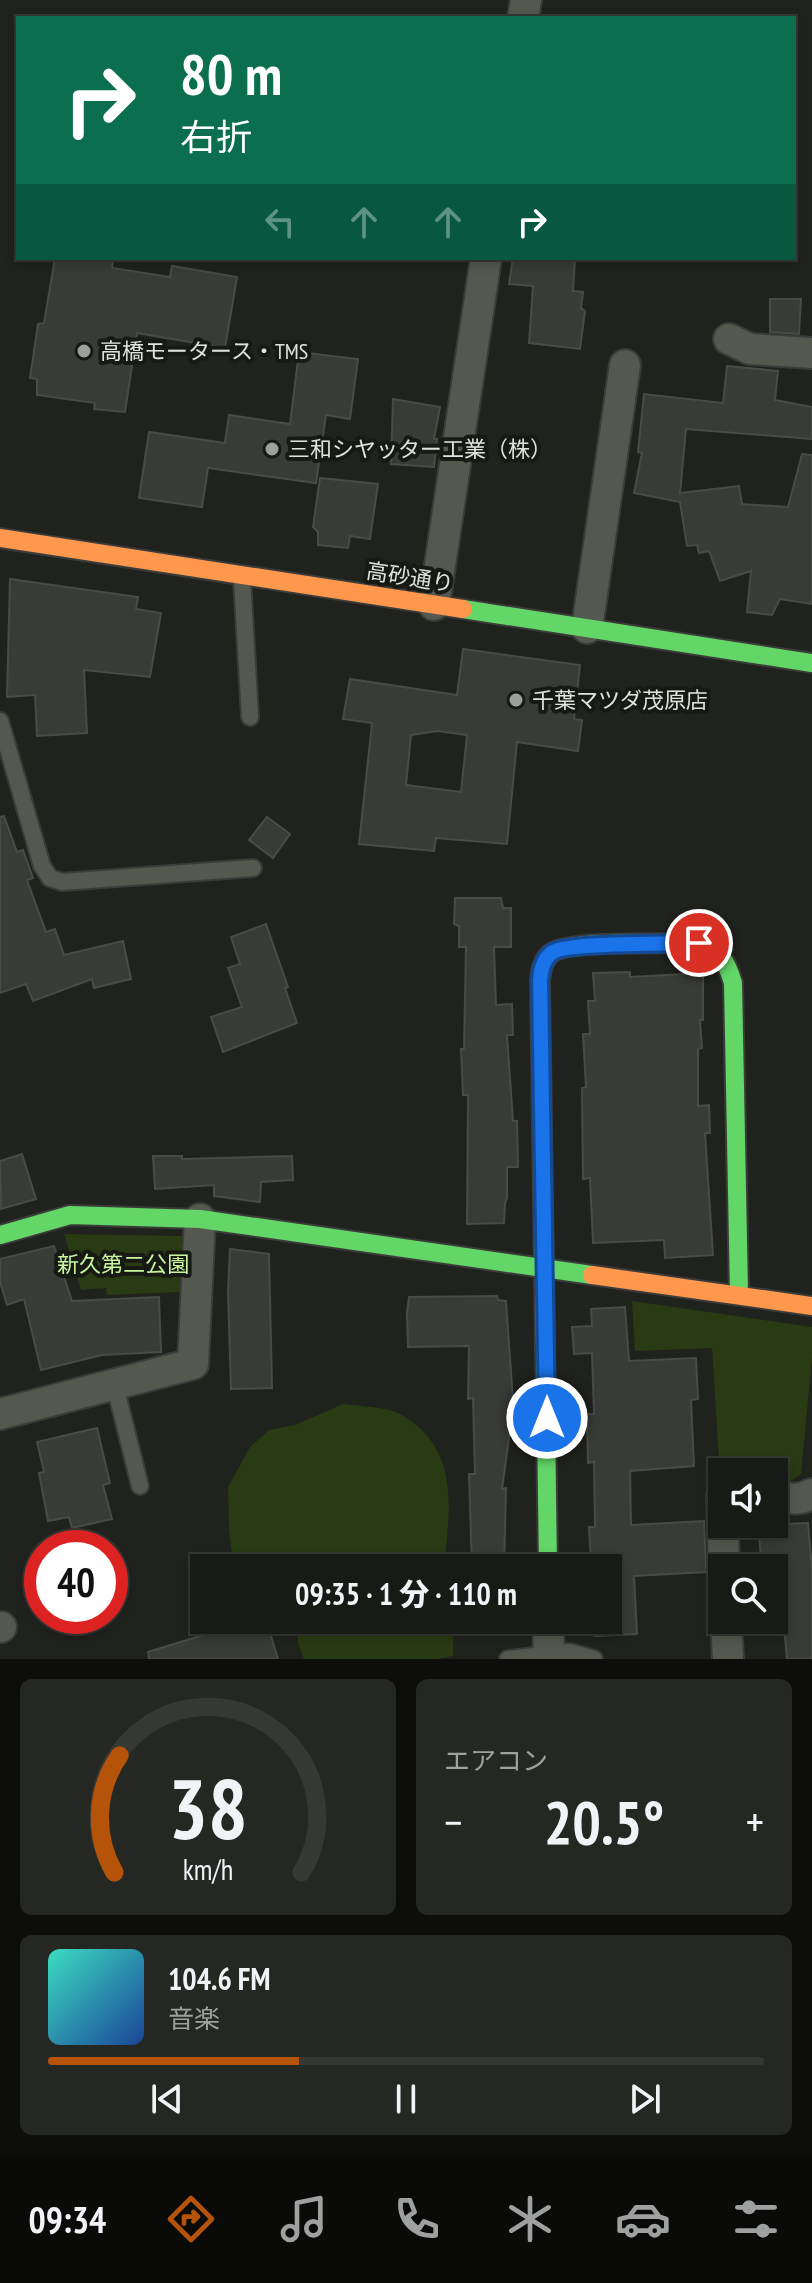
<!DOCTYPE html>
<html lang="ja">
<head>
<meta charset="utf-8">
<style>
	:root { --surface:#181a16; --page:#252723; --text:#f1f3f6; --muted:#9fa1a1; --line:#363835; --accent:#b45309 }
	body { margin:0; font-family:"PT Sans Narrow","Noto Sans JP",sans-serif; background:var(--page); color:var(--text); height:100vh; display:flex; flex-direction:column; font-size:30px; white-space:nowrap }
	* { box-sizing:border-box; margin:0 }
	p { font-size:26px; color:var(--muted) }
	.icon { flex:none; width:44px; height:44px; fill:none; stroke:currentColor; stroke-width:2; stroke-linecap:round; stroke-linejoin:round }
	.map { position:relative; height:1659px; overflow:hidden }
	.drawer { display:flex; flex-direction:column; gap:20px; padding:20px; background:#0d0e0c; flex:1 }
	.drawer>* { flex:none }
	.guide { position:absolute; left:16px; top:16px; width:780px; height:244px; border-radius:0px; box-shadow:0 4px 12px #0003,0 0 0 2px var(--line); background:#0b6e4f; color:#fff; overflow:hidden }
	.buttons { position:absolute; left:708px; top:1458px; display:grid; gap:16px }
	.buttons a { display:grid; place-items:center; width:80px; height:80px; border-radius:0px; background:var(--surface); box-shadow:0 4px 12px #0003,0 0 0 2px var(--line); font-size:40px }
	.speed { position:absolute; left:24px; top:1530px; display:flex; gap:16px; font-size:40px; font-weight:700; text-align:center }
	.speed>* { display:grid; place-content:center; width:104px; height:104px; border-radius:50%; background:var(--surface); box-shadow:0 4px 12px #0003,0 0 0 2px var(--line); line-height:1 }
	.speed .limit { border:12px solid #d22; background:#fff; color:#111 }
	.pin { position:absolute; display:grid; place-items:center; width:68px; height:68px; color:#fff; margin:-34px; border:4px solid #fff; border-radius:50%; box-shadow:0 2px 8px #0007 }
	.me { position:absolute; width:88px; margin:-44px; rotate:0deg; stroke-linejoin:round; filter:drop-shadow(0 0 6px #0008) }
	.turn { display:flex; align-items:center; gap:28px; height:168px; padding:0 32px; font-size:36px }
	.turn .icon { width:104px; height:104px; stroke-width:2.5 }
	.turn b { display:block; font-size:56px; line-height:68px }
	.lanes { display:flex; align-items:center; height:76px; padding:0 32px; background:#0003; justify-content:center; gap:40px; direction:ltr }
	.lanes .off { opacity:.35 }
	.big { font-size:60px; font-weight:800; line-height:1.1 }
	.drawer .widget { flex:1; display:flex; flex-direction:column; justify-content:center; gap:12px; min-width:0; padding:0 28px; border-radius:12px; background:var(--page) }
	.drawer .dial { align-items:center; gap:0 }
	.dial svg { height:208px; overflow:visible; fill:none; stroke:var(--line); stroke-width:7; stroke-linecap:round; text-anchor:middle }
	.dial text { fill:var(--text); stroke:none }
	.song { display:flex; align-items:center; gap:24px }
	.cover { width:96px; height:96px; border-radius:12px; background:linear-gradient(135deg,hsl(170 70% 55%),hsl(220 70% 35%)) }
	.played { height:8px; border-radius:4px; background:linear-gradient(90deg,var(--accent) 35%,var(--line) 35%) }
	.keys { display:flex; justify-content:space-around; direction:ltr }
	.heat { display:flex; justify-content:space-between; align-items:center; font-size:44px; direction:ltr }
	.drawer .tiles { flex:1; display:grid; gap:20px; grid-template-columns:1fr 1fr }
	.widget:last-child { grid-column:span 2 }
	.trip { position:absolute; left:190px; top:1554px; width:432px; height:80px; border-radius:0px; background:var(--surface); box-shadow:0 4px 12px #0003,0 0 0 2px var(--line); font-weight:800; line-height:80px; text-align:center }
	.menu { display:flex; height:128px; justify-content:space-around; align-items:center; background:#0a0a09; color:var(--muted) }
	.menu .icon { width:56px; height:56px }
	.menu .active { color:var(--accent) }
	.menu b { font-size:36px; color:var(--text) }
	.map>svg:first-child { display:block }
	.green { fill:#283b12 }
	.building { fill:#393b37; stroke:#494b47; stroke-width:2; fill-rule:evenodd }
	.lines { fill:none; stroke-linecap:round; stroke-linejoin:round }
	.lane-casing { stroke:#3b3c3a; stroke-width:20 }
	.street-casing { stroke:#3b3c3a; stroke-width:34 }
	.fast-casing { stroke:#3b3c3a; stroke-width:22 }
	.slow-casing { stroke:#3b3c3a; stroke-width:22 }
	.lane { stroke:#54584f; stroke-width:16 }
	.street { stroke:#54584f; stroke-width:30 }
	.fast { stroke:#63d668; stroke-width:18 }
	.slow { stroke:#ff974d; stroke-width:18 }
	.route-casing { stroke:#114b97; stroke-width:20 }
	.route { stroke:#1a73e8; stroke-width:14 }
	.poi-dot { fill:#9d9f9b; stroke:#171a14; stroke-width:3 }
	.labels { text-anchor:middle; stroke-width:8; stroke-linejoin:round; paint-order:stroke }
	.poi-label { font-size:22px; fill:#e0e2de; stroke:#171a14; text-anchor:start }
	.street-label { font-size:22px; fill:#e0e2de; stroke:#171a14 }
	.park-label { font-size:22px; fill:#c8f59d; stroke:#171a14 }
</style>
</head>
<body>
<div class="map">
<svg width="812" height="1659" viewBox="0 0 812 1659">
	<rect width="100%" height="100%" fill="#20221e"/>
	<g class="green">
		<polygon points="64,1234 182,1236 180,1292 107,1295 106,1288 81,1290"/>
		<polygon points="632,1301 812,1327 812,1357 801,1474 789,1482 774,1478 774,1472 756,1472 719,1461 712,1348 635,1351"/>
		<path d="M 343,1404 C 358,1406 386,1407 398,1413 C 461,1446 450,1509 444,1568 L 238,1568 L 233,1561 L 229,1530 L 228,1487 L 250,1447 L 269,1430 L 295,1425 Z"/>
		<polygon points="296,1620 453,1620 453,1656 437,1659 304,1659 298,1643"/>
	</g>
	<g class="building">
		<polygon points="55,258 113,258 112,268 170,277 172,266 237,277 225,348 137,333 125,412 94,409 95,403 37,395 37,379 30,378 38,324 44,323"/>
		<polygon points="513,258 575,258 573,291 583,292 581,308 585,311 580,349 529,343 533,286 509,284"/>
		<polygon points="770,299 801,299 799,334 770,332"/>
		<polygon points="299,352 358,359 350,419 326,415 316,483 208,468 202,507 139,498 149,432 225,443 229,415 290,424"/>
		<polygon points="727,366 778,371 775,400 812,407 812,439 686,429 680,493 739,486 742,504 788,507 802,454 812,455 812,604 780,599 772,615 747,612 751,571 720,581 709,551 699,553 697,545 687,546 680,502 634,493 642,453 638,452 644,394 723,403"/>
		<polygon points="393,399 440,407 434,439 437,439 434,467 391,464"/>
		<polygon points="320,478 378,484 370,539 350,536 348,548 318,545 318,532 313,527"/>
		<polygon points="10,579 138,597 136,609 161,613 150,677 84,670 87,733 37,736 35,695 7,697"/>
		<path d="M 463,649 L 580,665 L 574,719 L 582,720 L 578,751 L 517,742 L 507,844 L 436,838 L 434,851 L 359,844 L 372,723 L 343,719 L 350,679 L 457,695 ZM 437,731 L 467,735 L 461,792 L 406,785 L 411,735 Z"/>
		<polygon points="4,816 17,852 23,850 33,878 27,880 46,932 55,929 64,955 123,941 131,979 94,988 92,979 33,1001 26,984 0,993 0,817"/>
		<polygon points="267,817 290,834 273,858 249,840"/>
		<polygon points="455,898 501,898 503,908 511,908 511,947 494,947 496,1005 512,1004 513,1035 507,1035 513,1121 517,1121 518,1167 507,1167 507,1198 505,1203 504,1223 467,1224 468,1095 463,1095 461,1049 464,1049 466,947 459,947 459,926 454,924"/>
		<polygon points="266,924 288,987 285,988 297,1023 223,1052 211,1017 242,1007 228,968 240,964 231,937"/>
		<polygon points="630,972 630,977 703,973 703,1020 700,1020 702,1048 698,1049 698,1106 709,1105 710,1133 705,1133 713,1255 665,1258 664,1240 593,1243 590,1178 583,1179 582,1088 586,1087 583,1034 590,1034 588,1001 595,1001 593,973"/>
		<polygon points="22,1154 36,1199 1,1209 0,1161"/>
		<polygon points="153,1156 182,1156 182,1159 292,1156 293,1180 261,1182 260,1202 214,1196 214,1185 155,1189"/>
		<polygon points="54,1246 72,1301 159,1297 161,1352 102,1355 41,1370 24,1299 7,1305 0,1282 0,1259"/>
		<polygon points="230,1249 269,1254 272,1388 231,1389 228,1291"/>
		<polygon points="497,1296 498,1300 506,1301 515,1429 510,1430 502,1489 506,1488 504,1567 472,1568 469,1474 475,1474 473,1398 468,1399 469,1346 408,1347 407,1313 409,1297"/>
		<polygon points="625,1307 629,1361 696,1358 698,1399 691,1400 694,1466 630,1471 631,1525 704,1521 706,1572 634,1576 637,1634 595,1636 595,1620 608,1620 608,1568 595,1568 595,1564 591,1562 589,1527 595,1527 594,1462 588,1463 587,1414 594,1414 592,1353 574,1354 572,1327 592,1326 591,1309"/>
		<polygon points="97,1428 110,1483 103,1485 112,1519 72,1528 69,1517 48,1521 39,1473 44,1472 37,1442"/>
		<polygon points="808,1523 812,1569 812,1659 787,1659 781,1593 776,1593 775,1569 762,1568 758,1525"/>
		<polygon points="252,1620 266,1620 278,1659 149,1659 148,1652"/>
	</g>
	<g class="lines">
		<g class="lane-casing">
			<g id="lane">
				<polyline points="242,579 250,717"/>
				<polyline points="0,721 42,866 50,878 62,882 253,868"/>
				<polyline points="115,1386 140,1486"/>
				<polyline points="508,1659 569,1652 594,1659"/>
			</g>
		</g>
		<g class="street-casing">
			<g id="street">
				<polyline points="523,18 526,0"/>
				<polyline points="729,339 750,349 812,353"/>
				<polyline points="434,605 486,258"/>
				<polyline points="587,628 625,365"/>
				<polyline points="0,1414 193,1364 200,1219"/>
				<polyline points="722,1495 724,1568"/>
				<path d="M 774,1495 C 789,1499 798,1501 812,1494"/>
				<polyline points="548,1620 549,1653"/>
				<polyline points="726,1620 728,1659"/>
				<polyline points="0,1627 1,1627"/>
			</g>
		</g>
		<g class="fast-casing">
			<g id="fast">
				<polyline points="463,609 812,663"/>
				<polyline points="0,1235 70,1215 200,1219 592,1275"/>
				<path d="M 548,1568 L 540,980 C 541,970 543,958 553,952 C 574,940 670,944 699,943 C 720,950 727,962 733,983 L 739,1294"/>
			</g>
		</g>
		<g class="slow-casing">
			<g id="slow">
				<polyline points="0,538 463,609"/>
				<polyline points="592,1275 812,1306"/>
			</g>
		</g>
		<use href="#lane" class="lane"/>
		<use href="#street" class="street"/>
		<use href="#fast" class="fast"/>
		<use href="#slow" class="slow"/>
	</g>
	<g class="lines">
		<g class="route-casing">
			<path id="route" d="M 547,1418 L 540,980 C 541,970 543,958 553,952 C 567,942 674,944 699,943"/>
		</g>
		<use href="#route" class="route"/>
	</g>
	<g class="poi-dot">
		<circle cx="84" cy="351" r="8"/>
		<circle cx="272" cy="449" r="8"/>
		<circle cx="516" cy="700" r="8"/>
	</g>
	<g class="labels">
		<g class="poi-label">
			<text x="100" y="359">高橋モータース・TMS</text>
			<text x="288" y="457">三和シヤッター工業（株）</text>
			<text x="532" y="708">千葉マツダ茂原店</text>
		</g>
		<g class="street-label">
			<text transform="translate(410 577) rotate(9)" y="8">高砂通り</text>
		</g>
		<g class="park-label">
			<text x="123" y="1272">新久第二公園</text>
		</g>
	</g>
</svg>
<div class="buttons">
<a><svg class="icon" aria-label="sound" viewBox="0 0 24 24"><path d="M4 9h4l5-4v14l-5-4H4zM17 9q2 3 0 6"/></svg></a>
<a><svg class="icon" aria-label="search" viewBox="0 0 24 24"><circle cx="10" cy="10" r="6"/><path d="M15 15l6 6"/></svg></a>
</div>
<div class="speed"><div class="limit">40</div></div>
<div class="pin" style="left:699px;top:943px;background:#d93025"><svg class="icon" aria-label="arrive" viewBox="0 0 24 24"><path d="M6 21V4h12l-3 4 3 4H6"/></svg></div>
<svg class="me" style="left:547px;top:1418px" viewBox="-20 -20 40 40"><circle r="17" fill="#1a73e8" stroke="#fff" stroke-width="3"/><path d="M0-11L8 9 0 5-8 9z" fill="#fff"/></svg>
<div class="trip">09:35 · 1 分 · 110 m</div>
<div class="guide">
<div class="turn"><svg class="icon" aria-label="right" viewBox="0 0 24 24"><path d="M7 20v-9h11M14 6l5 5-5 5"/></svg><div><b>80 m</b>右折</div></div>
<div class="lanes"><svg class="icon off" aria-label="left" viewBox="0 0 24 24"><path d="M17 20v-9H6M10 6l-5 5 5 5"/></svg><svg class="icon off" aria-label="ahead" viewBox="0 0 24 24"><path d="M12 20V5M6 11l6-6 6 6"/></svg><svg class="icon off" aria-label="ahead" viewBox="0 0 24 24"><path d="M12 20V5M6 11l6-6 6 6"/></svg><svg class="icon" aria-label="right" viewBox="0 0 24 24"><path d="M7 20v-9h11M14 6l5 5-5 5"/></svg></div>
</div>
</div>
<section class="drawer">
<div class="tiles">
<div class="widget dial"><svg viewBox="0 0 100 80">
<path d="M14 69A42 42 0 1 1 86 69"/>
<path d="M14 69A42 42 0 0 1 16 24" stroke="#b45309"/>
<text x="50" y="56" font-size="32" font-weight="700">38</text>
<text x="50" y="72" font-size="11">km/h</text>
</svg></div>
<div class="widget"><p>エアコン</p>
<div class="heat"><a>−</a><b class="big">20.5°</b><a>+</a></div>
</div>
<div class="widget">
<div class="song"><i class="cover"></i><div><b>104.6 FM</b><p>音楽</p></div></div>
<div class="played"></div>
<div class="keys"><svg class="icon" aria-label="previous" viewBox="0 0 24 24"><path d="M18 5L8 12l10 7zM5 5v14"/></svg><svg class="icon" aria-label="pause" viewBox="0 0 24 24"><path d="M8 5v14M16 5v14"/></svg><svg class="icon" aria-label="next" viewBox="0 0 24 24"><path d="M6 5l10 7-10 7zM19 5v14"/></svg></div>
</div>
</div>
</section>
<nav class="menu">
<b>09:34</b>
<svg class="icon active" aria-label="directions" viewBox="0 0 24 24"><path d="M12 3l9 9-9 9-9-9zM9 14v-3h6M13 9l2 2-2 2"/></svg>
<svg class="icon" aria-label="music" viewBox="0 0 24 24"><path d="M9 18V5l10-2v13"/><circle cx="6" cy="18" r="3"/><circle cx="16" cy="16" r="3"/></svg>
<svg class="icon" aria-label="phone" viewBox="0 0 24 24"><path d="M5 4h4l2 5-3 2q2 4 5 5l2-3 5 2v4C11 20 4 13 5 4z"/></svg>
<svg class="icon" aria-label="climate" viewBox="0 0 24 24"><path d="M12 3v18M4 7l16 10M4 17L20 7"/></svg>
<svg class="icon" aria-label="car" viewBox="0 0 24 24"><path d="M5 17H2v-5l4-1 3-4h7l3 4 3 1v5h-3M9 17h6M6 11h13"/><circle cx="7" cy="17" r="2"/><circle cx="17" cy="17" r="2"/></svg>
<svg class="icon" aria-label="filters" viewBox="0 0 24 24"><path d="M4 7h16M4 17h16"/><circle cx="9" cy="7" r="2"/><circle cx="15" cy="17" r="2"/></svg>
</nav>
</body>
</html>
